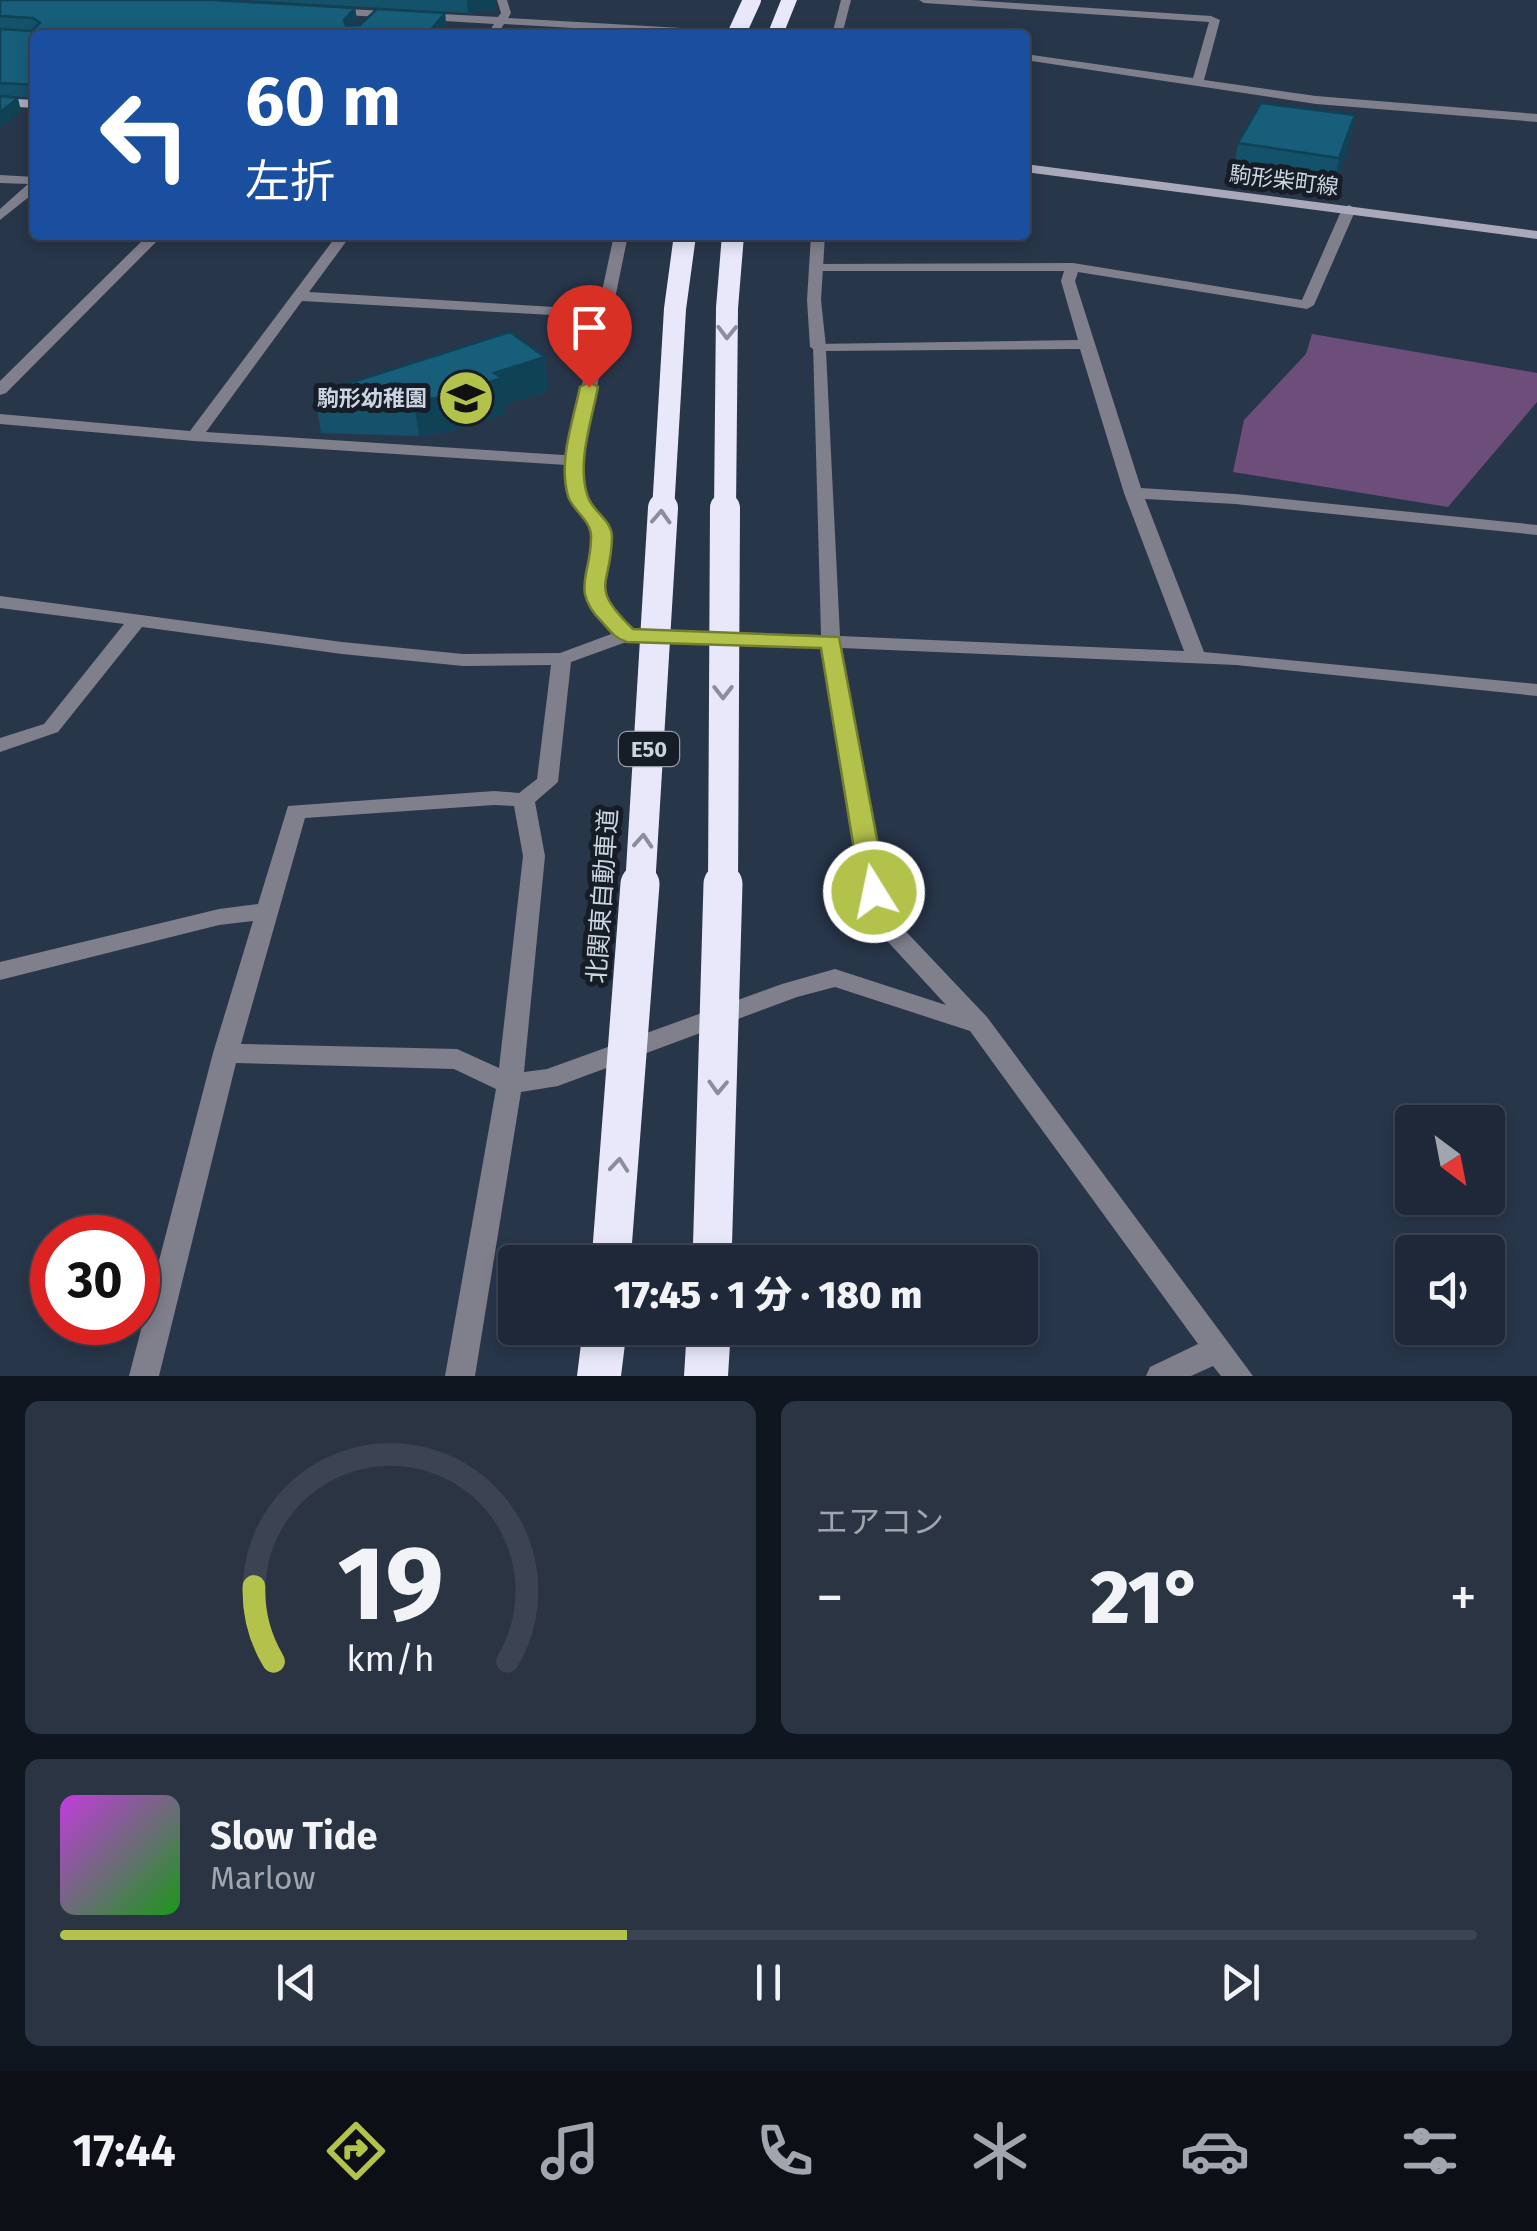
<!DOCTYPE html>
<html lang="ja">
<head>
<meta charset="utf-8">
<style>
	:root { --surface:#1e2838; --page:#2b3443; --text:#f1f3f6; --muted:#a1a6ae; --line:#3c4453; --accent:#b3c24b }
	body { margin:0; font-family:"Fira Sans","Noto Sans JP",sans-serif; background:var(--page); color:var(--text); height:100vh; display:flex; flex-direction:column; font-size:38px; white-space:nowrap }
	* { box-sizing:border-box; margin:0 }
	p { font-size:32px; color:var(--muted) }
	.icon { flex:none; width:55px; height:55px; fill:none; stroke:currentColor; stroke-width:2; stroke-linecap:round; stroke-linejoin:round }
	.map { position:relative; height:1376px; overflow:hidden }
	.details { display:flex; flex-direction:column; gap:25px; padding:25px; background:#10161f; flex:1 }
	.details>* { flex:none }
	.banner { position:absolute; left:30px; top:30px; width:1000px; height:210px; border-radius:10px; box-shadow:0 5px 15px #0003,0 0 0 2px var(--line); background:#1a4fa0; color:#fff; overflow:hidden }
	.needle { width:65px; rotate:148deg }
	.buttons { position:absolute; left:1395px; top:1105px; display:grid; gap:20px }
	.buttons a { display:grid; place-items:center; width:110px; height:110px; border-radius:10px; background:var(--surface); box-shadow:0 5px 15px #0003,0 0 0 2px var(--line); font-size:50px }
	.speed { position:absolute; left:30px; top:1215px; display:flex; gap:20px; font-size:50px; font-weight:700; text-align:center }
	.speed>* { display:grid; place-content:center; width:130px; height:130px; border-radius:50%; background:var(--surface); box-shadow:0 5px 15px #0003,0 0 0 2px var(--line); line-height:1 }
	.speed .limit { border:15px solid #d22; background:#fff; color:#111 }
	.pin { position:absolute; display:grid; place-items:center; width:85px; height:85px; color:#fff; margin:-102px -42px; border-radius:50% 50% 50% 0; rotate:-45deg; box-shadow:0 0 10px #0007 }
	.pin .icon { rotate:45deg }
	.me { position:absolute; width:110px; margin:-55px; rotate:350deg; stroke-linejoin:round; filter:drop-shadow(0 0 8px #0008) }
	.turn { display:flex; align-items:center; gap:35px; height:210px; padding:0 50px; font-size:45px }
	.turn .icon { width:130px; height:130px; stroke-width:2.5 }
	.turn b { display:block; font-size:70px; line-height:85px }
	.big { font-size:75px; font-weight:800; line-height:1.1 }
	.details .card { flex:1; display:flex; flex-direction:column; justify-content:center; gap:15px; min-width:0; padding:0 35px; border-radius:15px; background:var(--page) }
	.details .dial { align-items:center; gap:0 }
	.dial svg { height:260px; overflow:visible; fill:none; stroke:var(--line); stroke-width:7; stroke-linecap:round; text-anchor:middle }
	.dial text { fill:var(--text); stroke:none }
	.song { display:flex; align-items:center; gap:30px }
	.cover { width:120px; height:120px; border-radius:15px; background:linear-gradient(135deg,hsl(290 70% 55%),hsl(120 70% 35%)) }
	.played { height:10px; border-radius:5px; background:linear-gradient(90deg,var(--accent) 40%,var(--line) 40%) }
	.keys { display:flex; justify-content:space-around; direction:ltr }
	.heat { display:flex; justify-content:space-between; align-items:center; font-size:55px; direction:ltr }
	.details .tiles { flex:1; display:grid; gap:25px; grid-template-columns:1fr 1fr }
	.card:last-child { grid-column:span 2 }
	.trip { position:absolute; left:498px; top:1245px; width:540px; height:100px; border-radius:10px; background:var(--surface); box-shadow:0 5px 15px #0003,0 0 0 2px var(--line); font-weight:800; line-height:100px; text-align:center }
	.menu { display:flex; height:160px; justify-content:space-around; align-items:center; background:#0c1016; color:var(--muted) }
	.menu .icon { width:70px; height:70px }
	.menu .selected { color:var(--accent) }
	.menu b { font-size:45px; color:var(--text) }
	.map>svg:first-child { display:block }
	.green { fill:#6d4e7a }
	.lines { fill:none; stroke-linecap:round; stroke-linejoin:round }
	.minor { fill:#807f8c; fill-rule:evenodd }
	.tertiary { fill:#807f8c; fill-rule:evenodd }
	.secondary { fill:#aaa9bc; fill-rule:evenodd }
	.motorway { fill:#e8e8fa; fill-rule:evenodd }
	.motorway-bridge-far3 { stroke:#e8e8fa; stroke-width:18 }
	.motorway-bridge-far2 { stroke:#e8e8fa; stroke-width:22 }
	.motorway-bridge-far1 { stroke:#e8e8fa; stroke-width:30 }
	.motorway-bridge { stroke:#e8e8fa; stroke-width:39 }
	.wall { fill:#14516a }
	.shaded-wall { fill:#104256 }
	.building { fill:#175e7b; stroke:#104256; stroke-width:2.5 }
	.oneway { stroke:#8a8d9b }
	.route { fill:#b3c24b; stroke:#747e31; stroke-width:2.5 }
	.labels { text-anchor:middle; stroke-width:10; stroke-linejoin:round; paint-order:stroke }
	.far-street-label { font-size:22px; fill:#cbd4e1; stroke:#171d26 }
	.far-poi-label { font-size:22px; font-weight:bold; fill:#cbd4e1; stroke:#171d26; text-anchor:end }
	.shield { fill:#171d26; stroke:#959da9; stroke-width:2.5 }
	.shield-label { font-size:22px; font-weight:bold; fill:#cbd4e1 }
	.street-label { font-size:25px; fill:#cbd4e1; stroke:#171d26 }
</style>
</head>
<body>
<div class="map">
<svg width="1537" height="1376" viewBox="0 0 1537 1376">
	<rect width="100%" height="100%" fill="#28364a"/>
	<polygon class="green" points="1312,334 1537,373 1537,402 1448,507 1233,472 1244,420 1306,354"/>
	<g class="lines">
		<g class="minor">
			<polygon points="497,0 507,0 511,13 508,18 751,32 756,35 694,35 504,24 497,35 487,35 494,24 329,14 324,11 329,8 498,17 501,13"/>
			<polygon points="919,0 971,0 1211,16 1220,20 1204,80 1316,96 1537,114 1537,122 1316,104 1025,60 1025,54 1193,78 1209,22 924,3"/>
			<polygon points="0,175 35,177 35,192 0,220 0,209 28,184 0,183"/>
			<path d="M 1349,205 L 1356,209 L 1314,305 L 1307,309 L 1078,272 L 1075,281 L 1141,488 L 1235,494 L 1537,525 L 1537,535 L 1235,504 L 1145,499 L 1204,652 L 1537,684 L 1537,696 L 1236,665 L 842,648 L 885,892 L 896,921 L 987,1017 L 1253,1376 L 1221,1376 L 1213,1366 L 1191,1376 L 1146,1376 L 1150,1367 L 1198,1344 L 970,1031 L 835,987 L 797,997 L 558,1086 L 521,1092 L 475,1376 L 445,1376 L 496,1089 L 454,1069 L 236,1063 L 159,1376 L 129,1376 L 213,1053 L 253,921 L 219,925 L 0,980 L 0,962 L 219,909 L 258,904 L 288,806 L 494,791 L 519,793 L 537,779 L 551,665 L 463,666 L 342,654 L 142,627 L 58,732 L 0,752 L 0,738 L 44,724 L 124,624 L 0,608 L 0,596 L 342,642 L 463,654 L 560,653 L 614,633 C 562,580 597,583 591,527 L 569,498 L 566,465 L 194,441 L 0,424 L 0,414 L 190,431 L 337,235 L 351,235 L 309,292 L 604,310 L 611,314 L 604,318 L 302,301 L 206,432 L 580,456 L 587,498 L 609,527 C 615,582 580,578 632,629 L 821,635 L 813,344 L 1078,340 L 1061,281 L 1064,271 L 818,271 L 811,267 L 813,264 L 1073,263 L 1302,300 L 1342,209 ZM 1080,349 L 1124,493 L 1184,651 L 840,636 L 826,351 ZM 629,641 L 822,647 L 863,892 L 878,931 L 946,1005 L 835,969 L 782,984 L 547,1069 L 524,1072 L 545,856 L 535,802 L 558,782 L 571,662 ZM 494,805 L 514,806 L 523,856 L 499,1068 L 457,1049 L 241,1044 L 305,818 Z"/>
			<polygon points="148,235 163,235 6,393 0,395 0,381"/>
		</g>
		<g class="tertiary">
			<polygon points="841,0 851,0 842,35 832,35"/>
			<polygon points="614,235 628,235 582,460 574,465 566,460"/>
			<polygon points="811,235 825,235 821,300 826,347 818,352 810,347 807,300"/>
		</g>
		<g class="secondary">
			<polygon points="0,98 35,100 35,108 0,106"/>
			<polygon points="1025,164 1537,231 1537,239 1025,172"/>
		</g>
		<g class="motorway">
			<polygon points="781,0 797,0 783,35 767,35"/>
			<polygon points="583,1328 627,1328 621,1376 577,1376"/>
			<polygon points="687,1328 731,1328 728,1376 684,1376"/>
		</g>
		<polyline class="motorway-bridge-far3" points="736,35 752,0"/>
		<g class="motorway-bridge-far2">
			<polyline points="663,511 675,309 685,235"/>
			<polyline points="725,511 727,308 733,235"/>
		</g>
		<g class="motorway-bridge-far1">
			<polyline points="640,887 663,508"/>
			<polyline points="723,887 725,508"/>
		</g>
		<g class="motorway-bridge">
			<polyline points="611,1262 640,884"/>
			<polyline points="712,1262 723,884"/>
		</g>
	</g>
	<g class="wall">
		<polygon points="0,0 355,8 357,20 351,26 445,13 446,25 438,35 35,35 35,98 0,95"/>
		<polygon points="246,0 495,0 496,10 468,13"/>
		<polygon points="1355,115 1349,144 1334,188 1233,172 1238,143"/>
		<polygon points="545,357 548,391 504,405 505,413 447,432 419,436 321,433 315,394"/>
	</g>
	<g class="shaded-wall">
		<polygon points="467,0 495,0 496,10 468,13"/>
		<polygon points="355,8 357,20 345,32 344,20"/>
		<polygon points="445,13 446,25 438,35 426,35"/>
		<polygon points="18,98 21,111 0,128 0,112"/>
		<polygon points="1355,115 1349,144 1334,188 1339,158"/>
		<polygon points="545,357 548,391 504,405 505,413 447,432 419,436 414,401"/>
	</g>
	<g class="building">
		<polygon points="0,0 213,0 355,8 344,20 346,26 360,25 377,9 445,13 426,35 35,35 35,85 0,83 0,29 32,31 40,23 33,18 0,16"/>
		<polygon points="0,96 18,98 0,112"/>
		<polygon points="1261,103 1355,115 1339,158 1238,143"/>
		<polygon points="510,332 545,357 494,373 502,378 443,397 414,401 315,398 315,394"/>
	</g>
	<defs><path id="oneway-chevron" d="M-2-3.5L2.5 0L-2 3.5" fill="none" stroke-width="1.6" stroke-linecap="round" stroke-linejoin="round" transform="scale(2.5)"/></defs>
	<g class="oneway">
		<use href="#oneway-chevron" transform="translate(727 332) rotate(91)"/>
		<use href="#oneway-chevron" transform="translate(661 517) rotate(-87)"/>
		<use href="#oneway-chevron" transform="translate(723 692) rotate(90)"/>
		<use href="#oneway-chevron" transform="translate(643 841) rotate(-86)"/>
		<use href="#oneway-chevron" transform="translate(718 1087) rotate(92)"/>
		<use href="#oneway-chevron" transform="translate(619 1165) rotate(-85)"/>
	</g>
	<path class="route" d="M 589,382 L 598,387 C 592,420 576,464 588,497 C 593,512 612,520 612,537 C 611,588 588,585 633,629 L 839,637 L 887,892 L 883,899 L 865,899 L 861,892 L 821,648 L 627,642 C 616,639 610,631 603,623 C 569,590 592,574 591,536 C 591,520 572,510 568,496 C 558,461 573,421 580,387 Z"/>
	<defs>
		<g id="school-disc" transform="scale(2.875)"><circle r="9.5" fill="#b3c24b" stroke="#171d26"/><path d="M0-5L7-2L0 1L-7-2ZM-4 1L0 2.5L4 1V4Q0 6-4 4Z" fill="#111"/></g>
	</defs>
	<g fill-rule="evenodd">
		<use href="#school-disc" x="466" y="398"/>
	</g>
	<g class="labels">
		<g class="far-street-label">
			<text transform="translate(1284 180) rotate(7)" y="8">駒形柴町線</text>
		</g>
		<g class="far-poi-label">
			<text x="427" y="406">駒形幼稚園</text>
		</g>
		<rect class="shield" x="619" y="732" width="60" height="34" rx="8"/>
		<g class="shield-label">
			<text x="649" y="757">E50</text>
		</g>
		<g class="street-label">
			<text transform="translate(602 896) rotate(-86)" y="9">北関東自動車道</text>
		</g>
	</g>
</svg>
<div class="buttons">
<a><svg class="needle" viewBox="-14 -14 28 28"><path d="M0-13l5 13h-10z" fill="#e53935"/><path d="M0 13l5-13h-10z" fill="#a1a6ae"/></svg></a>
<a><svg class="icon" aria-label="sound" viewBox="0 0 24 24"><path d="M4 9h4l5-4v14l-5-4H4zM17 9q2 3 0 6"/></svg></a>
</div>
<div class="speed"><div class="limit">30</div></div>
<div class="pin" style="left:589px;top:387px;background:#d93025"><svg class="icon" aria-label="arrive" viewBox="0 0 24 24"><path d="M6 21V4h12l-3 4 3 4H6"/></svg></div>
<svg class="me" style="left:874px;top:892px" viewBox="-20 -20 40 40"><circle r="17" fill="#b3c24b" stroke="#fff" stroke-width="3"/><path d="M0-11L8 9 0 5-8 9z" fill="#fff"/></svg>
<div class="trip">17:45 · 1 分 · 180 m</div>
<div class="banner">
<div class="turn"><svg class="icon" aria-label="left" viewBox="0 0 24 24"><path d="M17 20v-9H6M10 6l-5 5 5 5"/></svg><div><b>60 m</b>左折</div></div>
</div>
</div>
<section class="details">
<div class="tiles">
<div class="card dial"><svg viewBox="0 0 100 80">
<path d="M14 69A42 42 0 1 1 86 69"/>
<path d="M14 69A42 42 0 0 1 8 46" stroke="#b3c24b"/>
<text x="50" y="56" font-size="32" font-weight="700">19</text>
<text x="50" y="72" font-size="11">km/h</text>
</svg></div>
<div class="card"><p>エアコン</p>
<div class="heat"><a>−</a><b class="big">21°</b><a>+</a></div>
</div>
<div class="card">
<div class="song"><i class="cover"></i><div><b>Slow Tide</b><p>Marlow</p></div></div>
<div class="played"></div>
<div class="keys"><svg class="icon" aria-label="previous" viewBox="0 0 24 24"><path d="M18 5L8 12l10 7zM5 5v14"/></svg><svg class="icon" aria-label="pause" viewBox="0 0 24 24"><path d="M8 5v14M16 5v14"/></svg><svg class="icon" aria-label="next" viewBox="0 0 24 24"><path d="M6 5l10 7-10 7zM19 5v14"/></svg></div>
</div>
</div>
</section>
<nav class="menu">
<b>17:44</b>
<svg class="icon selected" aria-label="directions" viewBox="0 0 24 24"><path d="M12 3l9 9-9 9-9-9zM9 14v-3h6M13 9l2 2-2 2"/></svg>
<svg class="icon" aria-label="music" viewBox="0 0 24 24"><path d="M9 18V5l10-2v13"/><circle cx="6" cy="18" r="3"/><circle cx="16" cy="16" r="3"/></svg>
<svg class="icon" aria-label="phone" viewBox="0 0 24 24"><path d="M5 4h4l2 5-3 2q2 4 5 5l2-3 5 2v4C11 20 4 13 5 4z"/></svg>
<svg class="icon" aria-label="climate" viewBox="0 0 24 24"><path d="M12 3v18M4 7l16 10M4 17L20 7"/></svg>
<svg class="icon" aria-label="car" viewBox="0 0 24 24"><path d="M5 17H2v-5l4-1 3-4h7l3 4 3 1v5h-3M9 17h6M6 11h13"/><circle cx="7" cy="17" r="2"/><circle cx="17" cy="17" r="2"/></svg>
<svg class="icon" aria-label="filters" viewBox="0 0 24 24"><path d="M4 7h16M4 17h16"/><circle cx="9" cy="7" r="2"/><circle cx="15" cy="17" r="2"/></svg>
</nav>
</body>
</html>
